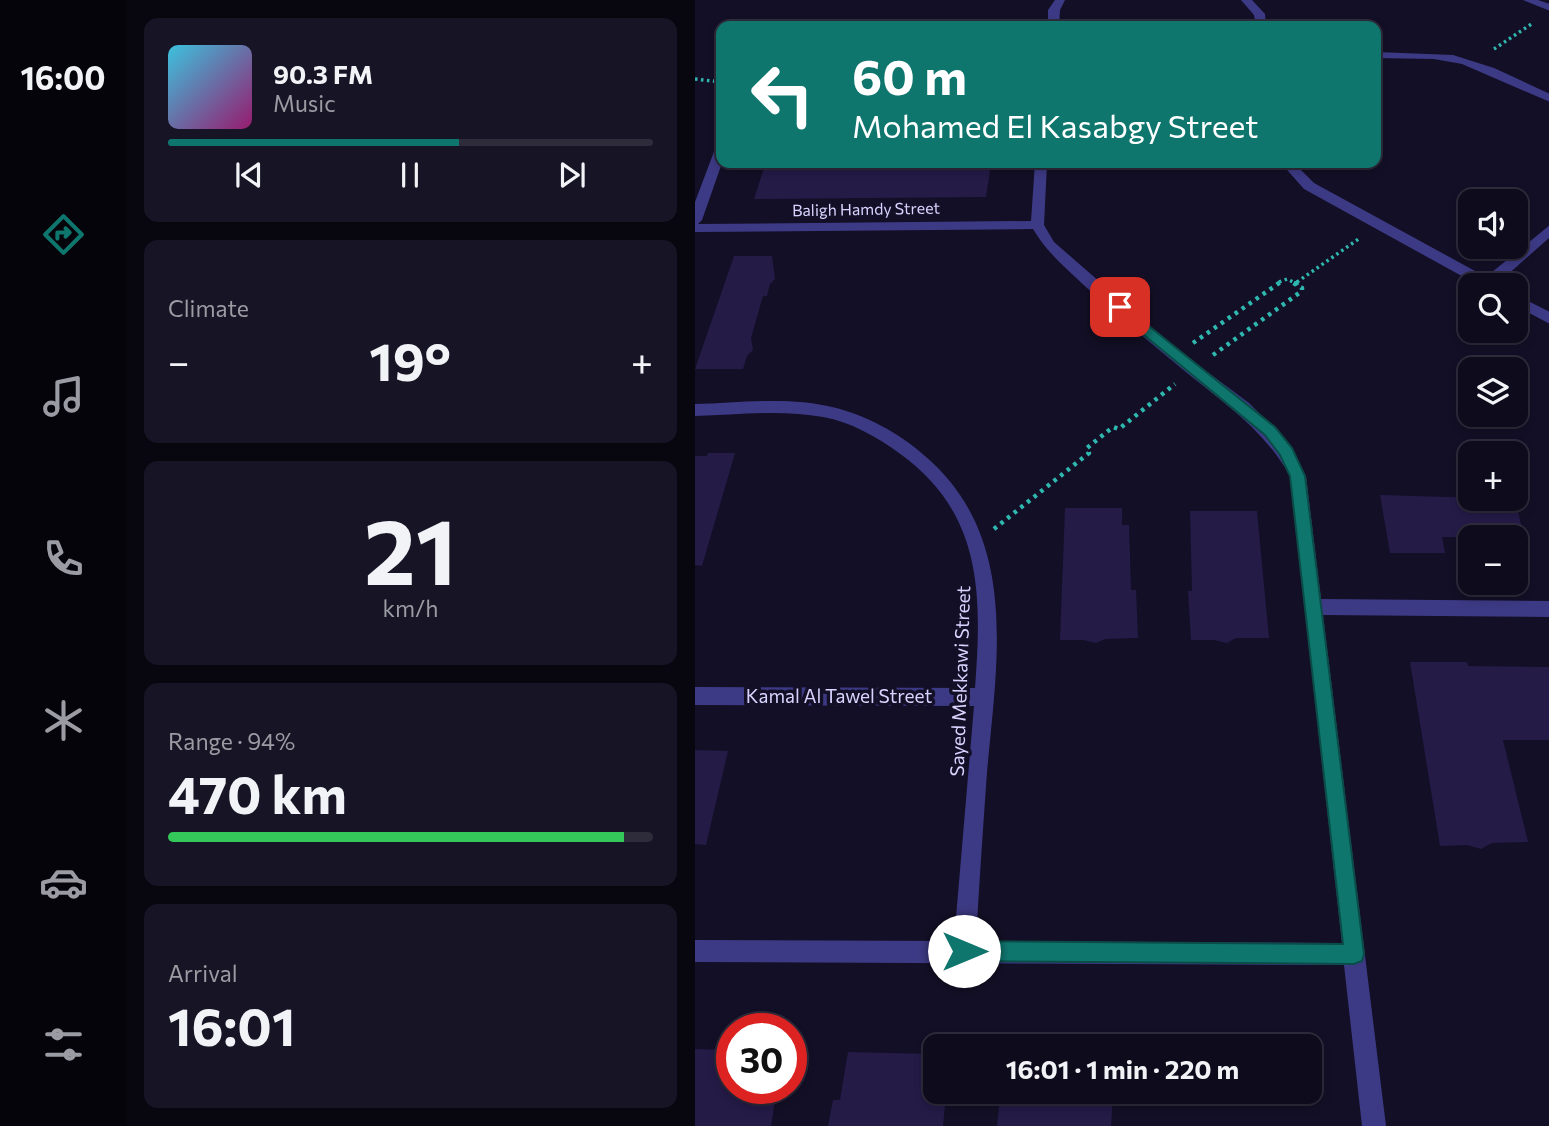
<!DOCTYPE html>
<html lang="en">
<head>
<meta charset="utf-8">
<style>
	:root { --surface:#0e0b1c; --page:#171425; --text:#f1f3f6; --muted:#9b9ba3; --line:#2e2b3b; --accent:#0f766e }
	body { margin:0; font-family:Commissioner,sans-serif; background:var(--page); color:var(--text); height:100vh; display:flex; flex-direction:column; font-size:26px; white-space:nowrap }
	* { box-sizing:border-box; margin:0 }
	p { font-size:23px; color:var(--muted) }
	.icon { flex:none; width:38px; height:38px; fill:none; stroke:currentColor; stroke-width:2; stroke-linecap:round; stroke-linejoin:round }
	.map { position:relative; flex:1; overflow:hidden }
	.panel { display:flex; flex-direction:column; gap:18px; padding:18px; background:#08060f; width:569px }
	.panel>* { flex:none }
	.hud { position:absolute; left:21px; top:21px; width:665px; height:147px; border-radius:14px; box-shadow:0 4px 10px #0003,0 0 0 2px var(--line); background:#0f766e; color:#fff; overflow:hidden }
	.tools { position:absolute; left:763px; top:189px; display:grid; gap:14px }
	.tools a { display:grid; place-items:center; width:70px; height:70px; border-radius:14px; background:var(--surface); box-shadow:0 4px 10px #0003,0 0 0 2px var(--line); font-size:35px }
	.speed { position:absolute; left:21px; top:1013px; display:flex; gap:14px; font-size:35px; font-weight:700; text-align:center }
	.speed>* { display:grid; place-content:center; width:91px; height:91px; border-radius:50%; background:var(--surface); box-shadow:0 4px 10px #0003,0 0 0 2px var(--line); line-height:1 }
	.speed .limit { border:10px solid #d22; background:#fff; color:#111 }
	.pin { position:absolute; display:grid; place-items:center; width:60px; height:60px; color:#fff; margin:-30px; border-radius:14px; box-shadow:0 4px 10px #0006 }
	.me { position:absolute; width:77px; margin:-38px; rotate:90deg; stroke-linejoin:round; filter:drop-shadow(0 0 5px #0008) }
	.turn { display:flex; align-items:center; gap:24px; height:147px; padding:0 21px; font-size:32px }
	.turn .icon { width:91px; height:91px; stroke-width:2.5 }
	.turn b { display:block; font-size:49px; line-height:60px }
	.big { font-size:52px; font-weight:700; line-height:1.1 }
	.panel .tile { flex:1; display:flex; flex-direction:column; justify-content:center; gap:10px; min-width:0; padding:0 24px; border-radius:14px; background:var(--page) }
	.panel .dial { align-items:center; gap:0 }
	.dial b { font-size:91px; line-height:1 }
	.song { display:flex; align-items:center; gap:21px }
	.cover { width:84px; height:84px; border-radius:10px; background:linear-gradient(135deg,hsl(190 70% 55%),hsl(320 70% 35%)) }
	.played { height:7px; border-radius:4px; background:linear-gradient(90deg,var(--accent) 60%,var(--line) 60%) }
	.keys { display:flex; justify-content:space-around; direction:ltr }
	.heat { display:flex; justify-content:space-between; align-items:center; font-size:38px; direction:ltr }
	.charge { height:10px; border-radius:5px; background:linear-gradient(90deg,#34c759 94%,var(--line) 0) }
	.trip { position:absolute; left:228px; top:1034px; width:399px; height:70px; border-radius:14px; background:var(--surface); box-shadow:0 4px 10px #0003,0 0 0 2px var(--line); font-weight:700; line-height:70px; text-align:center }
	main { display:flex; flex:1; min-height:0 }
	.tabs { display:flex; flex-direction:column; width:126px; justify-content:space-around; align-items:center; background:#06040b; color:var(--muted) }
	.tabs .icon { width:49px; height:49px }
	.tabs .active { color:var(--accent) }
	.tabs b { font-size:32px; color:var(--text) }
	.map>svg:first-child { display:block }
	.building { fill:#241b47 }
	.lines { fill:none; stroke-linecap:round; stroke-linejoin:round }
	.path-far1 { stroke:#2fb8b0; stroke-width:3.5; stroke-dasharray:2.5 3.5; stroke-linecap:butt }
	.path { stroke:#2fb8b0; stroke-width:4.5; stroke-dasharray:3.5 5; stroke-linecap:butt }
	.street { fill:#3d3a85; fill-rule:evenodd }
	.route { fill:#0f766e; stroke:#0a4d48; stroke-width:2 }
	.labels { text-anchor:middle; stroke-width:7; stroke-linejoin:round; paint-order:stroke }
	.far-street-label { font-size:16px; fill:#d9d4ff; stroke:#130f26 }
	.street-label { font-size:19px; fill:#d9d4ff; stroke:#130f26 }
</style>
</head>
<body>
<main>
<nav class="tabs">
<b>16:00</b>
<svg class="icon active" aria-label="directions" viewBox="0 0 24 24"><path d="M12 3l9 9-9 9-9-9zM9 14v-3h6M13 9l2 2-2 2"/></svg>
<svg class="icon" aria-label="music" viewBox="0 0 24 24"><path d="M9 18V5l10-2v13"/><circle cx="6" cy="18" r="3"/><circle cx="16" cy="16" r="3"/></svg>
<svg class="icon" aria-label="phone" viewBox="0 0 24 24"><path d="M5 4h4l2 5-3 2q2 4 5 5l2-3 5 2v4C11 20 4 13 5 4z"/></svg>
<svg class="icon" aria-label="climate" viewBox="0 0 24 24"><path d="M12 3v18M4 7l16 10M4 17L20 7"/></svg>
<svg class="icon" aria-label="car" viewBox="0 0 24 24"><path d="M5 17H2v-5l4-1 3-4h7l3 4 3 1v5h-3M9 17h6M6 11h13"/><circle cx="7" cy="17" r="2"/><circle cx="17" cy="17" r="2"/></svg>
<svg class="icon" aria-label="filters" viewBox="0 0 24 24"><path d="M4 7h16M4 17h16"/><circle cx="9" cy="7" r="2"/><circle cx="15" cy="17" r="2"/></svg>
</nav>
<section class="panel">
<div class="tile">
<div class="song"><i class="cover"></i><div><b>90.3 FM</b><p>Music</p></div></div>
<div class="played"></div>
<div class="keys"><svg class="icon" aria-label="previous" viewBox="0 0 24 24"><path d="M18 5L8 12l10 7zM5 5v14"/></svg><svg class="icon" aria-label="pause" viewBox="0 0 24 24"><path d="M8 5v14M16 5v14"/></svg><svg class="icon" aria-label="next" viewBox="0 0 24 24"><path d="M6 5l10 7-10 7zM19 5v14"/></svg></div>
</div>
<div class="tile"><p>Climate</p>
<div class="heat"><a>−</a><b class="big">19°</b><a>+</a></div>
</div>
<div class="tile dial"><b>21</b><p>km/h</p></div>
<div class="tile"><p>Range · 94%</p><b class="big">470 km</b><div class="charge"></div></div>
<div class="tile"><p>Arrival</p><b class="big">16:01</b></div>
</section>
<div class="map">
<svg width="855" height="1126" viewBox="0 0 855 1126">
	<rect width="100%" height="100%" fill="#130f26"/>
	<g class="building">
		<polygon points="255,163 296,164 291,197 59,199 70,165 193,166 255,166"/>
		<polygon points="39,256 77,256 80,279 75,284 72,296 68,296 56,338 58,350 52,356 48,369 0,369"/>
		<polygon points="13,453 40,453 7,566 0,565 0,456 12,456"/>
		<polygon points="685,495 820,499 829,537 747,537 750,553 695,553"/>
		<polygon points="370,508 427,508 427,525 434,525 436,590 441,590 443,638 410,639 401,643 388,640 365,640"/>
		<polygon points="495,511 562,511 574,638 541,638 532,643 519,640 496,640 493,591 497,591"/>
		<polygon points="715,662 772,662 773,666 854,667 854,740 808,740 833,842 797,843 786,849 772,845 745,846"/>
		<polygon points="0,750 33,751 11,845 0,844"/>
		<polygon points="0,1049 37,1050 37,1088 75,1088 74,1094 81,1094 76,1126 0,1126"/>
		<polygon points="153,1052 240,1054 240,1092 245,1092 244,1096 251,1096 248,1126 133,1126 138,1100 145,1100"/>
		<polygon points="313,1092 411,1092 411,1094 418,1094 416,1126 302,1126 305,1098 312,1098"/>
	</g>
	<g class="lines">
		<g class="path-far1">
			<polyline points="799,49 838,23"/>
			<polyline points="0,79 26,82"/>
			<polyline points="584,282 592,279 598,282"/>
			<polyline points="602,282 665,238"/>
		</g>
		<g class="path">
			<polyline points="600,284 605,281"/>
			<polyline points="498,343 587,281"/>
			<polyline points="518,355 607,291 607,288 595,281"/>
			<polyline points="299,529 394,453 392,448 418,427 424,429 480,384"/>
		</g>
		<g class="street">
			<polygon points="360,0 370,0 365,10 364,26 353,26 353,10"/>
			<polygon points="546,0 557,0 570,14 571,26 561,26 559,15"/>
			<polygon points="828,0 843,0 855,4 855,11"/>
			<polygon points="681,52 758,55 799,68 855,94 855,102 767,64 739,59 681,58"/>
			<path d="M 26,145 L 27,163 L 7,220 L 3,224 L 336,221 L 340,163 L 352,163 L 349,225 L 359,242 L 483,350 L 554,403 L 584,433 L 611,476 L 626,599 L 855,601 L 855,617 L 628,615 L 691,1126 L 667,1126 L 649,965 L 0,962 L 0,940 L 259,941 L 279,706 L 0,705 L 0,687 L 280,688 C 287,595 288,513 204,453 C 182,437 156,422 128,417 C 86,409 42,415 0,416 L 0,404 C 45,403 93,396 137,407 C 171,415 204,433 230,456 C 325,537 302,661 292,772 C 288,829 284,885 281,941 L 647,943 L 595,476 C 568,428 527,402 486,368 C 454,342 423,315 392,288 C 372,269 352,253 338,229 L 0,232 L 0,202 L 20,149 Z"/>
			<polygon points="586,163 599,163 619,183 791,277 855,225 855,237 801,285 783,285 609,189"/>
			<polygon points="821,295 855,312 855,324 821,306"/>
		</g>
	</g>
	<polygon class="route" points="425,303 580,427 597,448 610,476 669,954 667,961 659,964 269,961 262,958 259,951 262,944 269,941 648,944 595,476 585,455 570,435 420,311 418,307"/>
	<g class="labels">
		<g class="far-street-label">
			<text transform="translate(171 209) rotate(-1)" y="6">Baligh Hamdy Street</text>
		</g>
		<g class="street-label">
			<text transform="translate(265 681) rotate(-88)" y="7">Sayed Mekkawi Street</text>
			<text x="144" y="703">Kamal Al Tawel Street</text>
		</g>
	</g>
</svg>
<div class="tools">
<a><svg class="icon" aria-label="sound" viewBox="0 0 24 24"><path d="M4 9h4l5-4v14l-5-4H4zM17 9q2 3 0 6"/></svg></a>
<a><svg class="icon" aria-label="search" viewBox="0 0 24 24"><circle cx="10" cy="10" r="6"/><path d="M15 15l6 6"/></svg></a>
<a><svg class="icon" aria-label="layers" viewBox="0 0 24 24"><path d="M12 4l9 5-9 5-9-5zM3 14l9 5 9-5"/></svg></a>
<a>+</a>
<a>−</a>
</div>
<div class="speed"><div class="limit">30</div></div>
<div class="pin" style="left:425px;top:307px;background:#d93025"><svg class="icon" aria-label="arrive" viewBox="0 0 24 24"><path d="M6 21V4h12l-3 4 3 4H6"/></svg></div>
<svg class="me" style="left:269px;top:951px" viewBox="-20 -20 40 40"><circle r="19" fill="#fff"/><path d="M0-13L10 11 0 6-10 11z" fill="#0f766e"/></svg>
<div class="trip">16:01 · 1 min · 220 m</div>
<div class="hud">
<div class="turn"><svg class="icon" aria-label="left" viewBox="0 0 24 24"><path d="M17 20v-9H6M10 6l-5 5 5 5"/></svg><div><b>60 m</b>Mohamed El Kasabgy Street</div></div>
</div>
</div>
</main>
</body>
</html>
